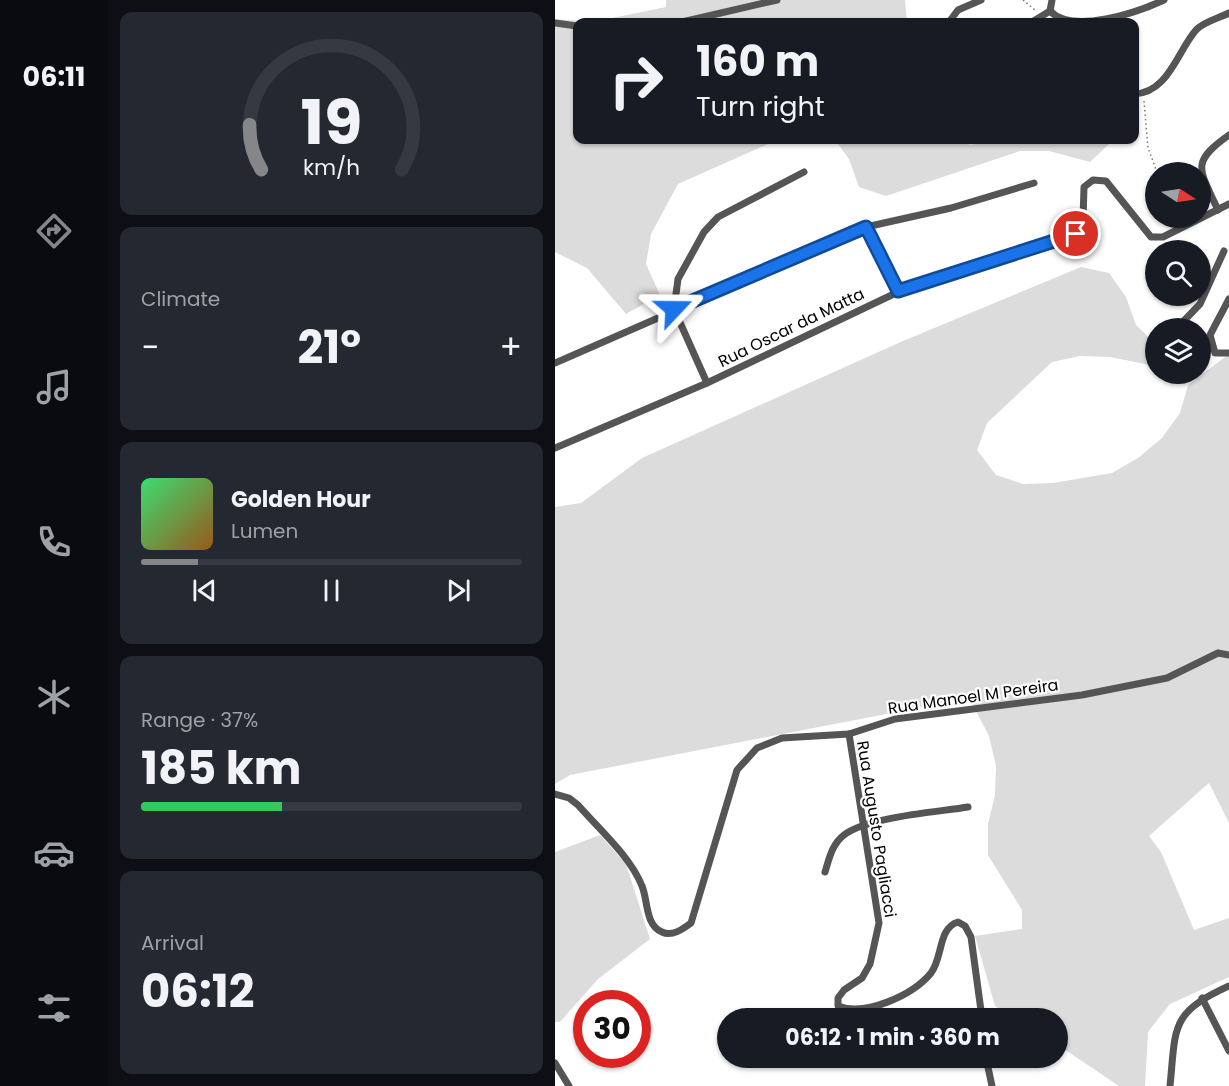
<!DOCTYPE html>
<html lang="en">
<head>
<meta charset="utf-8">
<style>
	:root { --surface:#171b24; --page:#242831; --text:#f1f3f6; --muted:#9ea1a6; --line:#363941; --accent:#858687 }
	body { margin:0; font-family:Poppins,sans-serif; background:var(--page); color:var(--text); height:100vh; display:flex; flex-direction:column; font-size:22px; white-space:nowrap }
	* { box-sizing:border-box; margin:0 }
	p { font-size:20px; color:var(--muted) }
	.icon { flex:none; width:33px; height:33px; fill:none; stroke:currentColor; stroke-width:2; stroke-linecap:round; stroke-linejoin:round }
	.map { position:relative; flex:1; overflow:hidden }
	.panel { display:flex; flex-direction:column; gap:12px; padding:12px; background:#0d0f14; width:447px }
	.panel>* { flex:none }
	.banner { position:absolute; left:18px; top:18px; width:566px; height:126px; border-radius:12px; box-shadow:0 2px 4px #0004; background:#171b24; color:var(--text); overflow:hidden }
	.needle { width:39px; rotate:102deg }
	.tools { position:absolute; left:590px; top:162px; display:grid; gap:12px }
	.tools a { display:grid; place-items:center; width:66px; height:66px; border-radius:50%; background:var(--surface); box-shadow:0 2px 4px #0004; font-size:30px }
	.speed { position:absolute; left:18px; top:990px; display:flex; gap:12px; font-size:30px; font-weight:700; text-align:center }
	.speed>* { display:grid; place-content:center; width:78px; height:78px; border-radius:50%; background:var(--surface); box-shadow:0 2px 4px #0004; line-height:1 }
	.speed .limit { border:9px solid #d22; background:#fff; color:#111 }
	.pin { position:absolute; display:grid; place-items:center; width:51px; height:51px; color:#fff; margin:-26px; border:3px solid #fff; border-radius:50%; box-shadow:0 2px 6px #0007 }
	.me { position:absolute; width:66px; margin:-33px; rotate:67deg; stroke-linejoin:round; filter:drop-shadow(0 0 4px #0008) }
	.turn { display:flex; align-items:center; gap:21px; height:126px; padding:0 24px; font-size:27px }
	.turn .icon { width:78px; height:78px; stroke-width:2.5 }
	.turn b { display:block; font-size:42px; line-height:51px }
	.big { font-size:45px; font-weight:700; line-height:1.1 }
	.panel .card { flex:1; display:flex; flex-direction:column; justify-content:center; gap:9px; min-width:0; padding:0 21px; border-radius:12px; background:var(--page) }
	.panel .dial { align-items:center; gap:0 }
	.dial svg { height:156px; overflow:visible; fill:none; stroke:var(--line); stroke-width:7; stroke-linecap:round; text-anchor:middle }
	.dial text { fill:var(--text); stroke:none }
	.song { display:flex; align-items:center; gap:18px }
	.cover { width:72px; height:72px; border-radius:9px; background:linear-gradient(135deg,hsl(140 70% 55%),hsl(30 70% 35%)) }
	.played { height:6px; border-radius:3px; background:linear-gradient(90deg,var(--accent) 15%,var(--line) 15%) }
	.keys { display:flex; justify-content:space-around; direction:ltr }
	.heat { display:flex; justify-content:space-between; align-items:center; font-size:33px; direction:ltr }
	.charge { height:9px; border-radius:4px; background:linear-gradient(90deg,#34c759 37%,var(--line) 0) }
	.trip { position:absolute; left:162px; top:1008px; width:351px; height:60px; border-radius:30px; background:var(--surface); box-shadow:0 2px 4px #0004; font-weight:700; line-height:60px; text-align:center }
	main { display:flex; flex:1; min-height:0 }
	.tabs { display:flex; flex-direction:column; width:108px; justify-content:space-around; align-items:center; background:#090b0e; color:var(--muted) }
	.tabs .icon { width:42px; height:42px }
	.tabs .active { color:var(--accent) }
	.tabs b { font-size:27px; color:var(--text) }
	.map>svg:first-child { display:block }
	.green { fill:#dcdcdc }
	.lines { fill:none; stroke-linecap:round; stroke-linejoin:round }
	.path { stroke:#777; stroke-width:1.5; stroke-dasharray:1.5 3; stroke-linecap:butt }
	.minor { stroke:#555; stroke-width:7 }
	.route-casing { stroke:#114b97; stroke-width:15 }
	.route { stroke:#1a73e8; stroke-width:10 }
	.labels { text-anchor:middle; stroke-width:4.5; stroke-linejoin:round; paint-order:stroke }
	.street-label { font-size:16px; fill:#000; stroke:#fff }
</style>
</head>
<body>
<main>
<nav class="tabs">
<b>06:11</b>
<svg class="icon active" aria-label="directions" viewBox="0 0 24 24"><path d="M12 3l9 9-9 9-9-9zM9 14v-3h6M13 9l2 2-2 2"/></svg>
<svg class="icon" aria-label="music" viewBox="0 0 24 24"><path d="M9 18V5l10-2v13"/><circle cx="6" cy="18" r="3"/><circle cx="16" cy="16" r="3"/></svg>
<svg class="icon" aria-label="phone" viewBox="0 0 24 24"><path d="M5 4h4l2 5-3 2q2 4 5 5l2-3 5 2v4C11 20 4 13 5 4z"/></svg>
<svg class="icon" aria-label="climate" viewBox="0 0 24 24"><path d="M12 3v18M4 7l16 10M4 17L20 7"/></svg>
<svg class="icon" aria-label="car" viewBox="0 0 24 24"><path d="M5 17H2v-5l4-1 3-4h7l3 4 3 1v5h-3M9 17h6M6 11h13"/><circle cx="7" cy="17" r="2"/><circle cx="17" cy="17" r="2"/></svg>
<svg class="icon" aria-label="filters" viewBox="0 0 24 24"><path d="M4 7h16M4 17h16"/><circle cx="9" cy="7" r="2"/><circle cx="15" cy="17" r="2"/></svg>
</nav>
<section class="panel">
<div class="card dial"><svg viewBox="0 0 100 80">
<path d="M14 69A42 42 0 1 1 86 69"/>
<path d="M14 69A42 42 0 0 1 8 46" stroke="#858687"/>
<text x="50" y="56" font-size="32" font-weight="700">19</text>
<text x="50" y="72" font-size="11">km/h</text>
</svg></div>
<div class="card"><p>Climate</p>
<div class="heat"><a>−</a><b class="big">21°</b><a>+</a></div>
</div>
<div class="card">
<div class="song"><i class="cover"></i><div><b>Golden Hour</b><p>Lumen</p></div></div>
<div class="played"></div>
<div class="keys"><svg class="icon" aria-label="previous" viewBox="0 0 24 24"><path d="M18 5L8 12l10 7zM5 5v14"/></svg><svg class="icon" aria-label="pause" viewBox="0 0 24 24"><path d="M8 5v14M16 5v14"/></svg><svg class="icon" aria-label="next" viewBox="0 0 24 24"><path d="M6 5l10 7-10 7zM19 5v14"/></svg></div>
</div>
<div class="card"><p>Range · 37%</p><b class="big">185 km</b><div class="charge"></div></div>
<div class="card"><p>Arrival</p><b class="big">06:12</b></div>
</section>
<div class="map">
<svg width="674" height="1086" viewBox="0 0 674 1086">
	<rect width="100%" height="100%" fill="#fff"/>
	<g class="green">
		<polygon points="111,0 350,0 352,22 22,22 22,140 222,140 123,184 96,234 91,264 105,295 71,314 32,268 0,252 0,19 38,22 111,7"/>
		<polygon points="280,140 406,140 415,145 446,140 547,140 556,142 535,162 494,151 465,151 331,196 304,187 294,159"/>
		<polygon points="526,267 554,273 571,297 581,325 600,343 600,366 555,357 525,356 497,362 432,423 422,450 441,475 468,484 498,483 557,473 583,458 607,438 625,413 633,385 674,354 674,823 654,783 594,836 606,852 639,930 674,918 674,977 615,1004 593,1032 590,1086 564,1086 503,1045 502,1018 460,1018 440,1006 420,936 467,929 467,910 433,855 433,824 440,795 441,766 434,736 414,698 15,775 0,784 0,507 26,503 87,458 348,341"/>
		<polygon points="45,835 71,864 95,939 43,979 5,1022 0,1022 0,852"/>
	</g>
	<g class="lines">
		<g class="path">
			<polyline points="468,0 480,10"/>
			<polyline points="589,101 593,148 602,172"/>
		</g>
		<g class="minor">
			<path d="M 495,11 C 518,35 583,12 609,0"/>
			<polyline points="495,11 497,0"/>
			<polyline points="127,22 222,0"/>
			<polyline points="394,22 403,10 426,0"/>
			<polyline points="477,22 495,11"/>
			<polyline points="0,23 22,26"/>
			<path d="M 579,94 C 613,93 622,52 641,30 C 648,22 664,18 674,13"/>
			<path d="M 663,210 C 645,170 634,163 674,135"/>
			<polyline points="311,227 343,292"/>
			<polyline points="674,299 655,335 660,353 674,353"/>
			<polyline points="622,328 645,304 669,251"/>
			<polyline points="645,342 656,343"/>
			<polyline points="0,363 311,227 396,208 479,183"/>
			<polyline points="152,383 119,309 123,279 149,232 163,217 249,172"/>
			<polyline points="0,448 152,383 343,292 521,234 528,219 529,187 538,180 551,181 596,237 608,237 674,204"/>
			<path d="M 294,734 L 324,923 L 315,964 L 307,978 L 289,990 L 283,998 L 283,1006 C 310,1017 358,995 376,973 C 388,957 383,928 403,922 L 410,926 L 416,937 L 427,1018"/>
			<path d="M 0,794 L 14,798 L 23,805 C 44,829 75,856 87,886 C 93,900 90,925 107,932 C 117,937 128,929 136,923 L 182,770 L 202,748 L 227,738 L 294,734 L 340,719 L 527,695 L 612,678 L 663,653 L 674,655"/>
			<path d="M 270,872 C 274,859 277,844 289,835 C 311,817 383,812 413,807"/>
			<polyline points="647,998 674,1051"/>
			<polyline points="431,1058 437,1086"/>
			<polyline points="0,1063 14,1086"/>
			<path d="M 615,1086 C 621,1026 615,1013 674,986"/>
		</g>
	</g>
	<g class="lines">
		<g class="route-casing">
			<polyline id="route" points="119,309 311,227 343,291 521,234"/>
		</g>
		<use href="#route" class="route"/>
	</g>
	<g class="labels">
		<g class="street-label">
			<text transform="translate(236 327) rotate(-26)" y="6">Rua Oscar da Matta</text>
			<text transform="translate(418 696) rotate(-8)" y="6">Rua Manoel M Pereira</text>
			<text transform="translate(322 829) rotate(81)" y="6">Rua Augusto Pagliacci</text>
		</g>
	</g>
</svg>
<div class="tools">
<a><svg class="needle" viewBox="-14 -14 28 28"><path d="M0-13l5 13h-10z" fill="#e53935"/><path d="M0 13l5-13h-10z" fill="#9ea1a6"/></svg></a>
<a><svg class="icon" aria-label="search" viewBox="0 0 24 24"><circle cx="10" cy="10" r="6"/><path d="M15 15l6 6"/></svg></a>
<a><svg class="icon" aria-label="layers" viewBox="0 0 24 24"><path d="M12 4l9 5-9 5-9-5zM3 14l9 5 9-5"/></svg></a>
</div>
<div class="speed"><div class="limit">30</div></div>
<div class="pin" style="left:521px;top:234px;background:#d93025"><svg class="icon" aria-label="arrive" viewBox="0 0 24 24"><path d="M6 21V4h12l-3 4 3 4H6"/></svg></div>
<svg class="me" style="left:119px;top:309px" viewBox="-20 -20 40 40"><path d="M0-17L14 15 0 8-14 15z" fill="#1a73e8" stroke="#fff" stroke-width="4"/></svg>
<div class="trip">06:12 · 1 min · 360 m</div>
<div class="banner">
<div class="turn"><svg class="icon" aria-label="right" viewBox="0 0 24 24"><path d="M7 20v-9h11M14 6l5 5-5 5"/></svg><div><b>160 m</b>Turn right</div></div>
</div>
</div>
</main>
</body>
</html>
